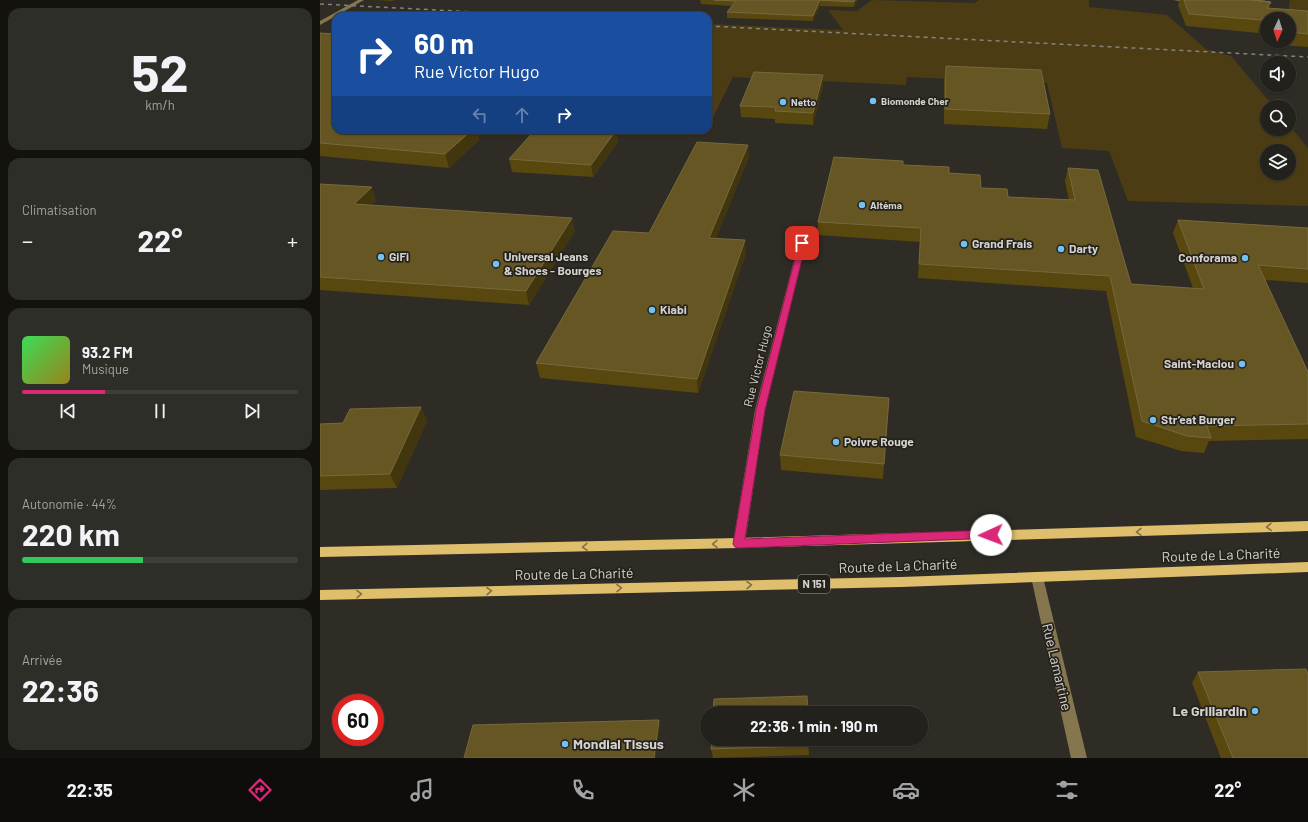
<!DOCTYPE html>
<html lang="fr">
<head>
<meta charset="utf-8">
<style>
	:root { --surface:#22211c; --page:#2e2e29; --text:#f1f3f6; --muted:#a2a3a3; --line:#3f3e3b; --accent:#db2777 }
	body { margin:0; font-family:Barlow,sans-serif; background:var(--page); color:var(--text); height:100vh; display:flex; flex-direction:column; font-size:15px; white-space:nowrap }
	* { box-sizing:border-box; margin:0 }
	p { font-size:13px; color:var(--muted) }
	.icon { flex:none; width:22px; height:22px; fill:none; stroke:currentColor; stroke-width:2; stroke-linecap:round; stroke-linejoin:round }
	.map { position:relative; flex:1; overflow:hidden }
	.sheet { display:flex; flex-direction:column; gap:8px; padding:8px; background:#13120f; width:320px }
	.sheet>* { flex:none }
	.top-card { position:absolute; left:12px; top:12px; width:380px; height:122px; border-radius:12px; box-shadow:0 1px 3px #0004,0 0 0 1px var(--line); background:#1a4fa0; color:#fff; overflow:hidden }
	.needle { width:26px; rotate:184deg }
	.buttons { position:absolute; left:940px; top:12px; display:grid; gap:8px }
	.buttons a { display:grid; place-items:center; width:36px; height:36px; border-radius:50%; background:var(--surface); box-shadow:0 1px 3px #0004,0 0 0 1px var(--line); font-size:20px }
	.speed { position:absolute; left:12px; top:694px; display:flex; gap:8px; font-size:20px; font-weight:700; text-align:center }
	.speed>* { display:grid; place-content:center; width:52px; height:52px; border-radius:50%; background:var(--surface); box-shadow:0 1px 3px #0004,0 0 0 1px var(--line); line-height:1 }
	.speed .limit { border:6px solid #d22; background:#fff; color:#111 }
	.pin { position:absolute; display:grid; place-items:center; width:34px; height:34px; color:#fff; margin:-17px; border-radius:8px; box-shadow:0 2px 6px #0006 }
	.me { position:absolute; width:44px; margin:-22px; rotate:268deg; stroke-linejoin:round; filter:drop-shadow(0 0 3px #0008) }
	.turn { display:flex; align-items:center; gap:14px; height:84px; padding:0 16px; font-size:18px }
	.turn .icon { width:52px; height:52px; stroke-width:2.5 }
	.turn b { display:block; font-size:28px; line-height:34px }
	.lanes { display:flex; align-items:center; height:38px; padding:0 16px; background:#0003; justify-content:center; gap:20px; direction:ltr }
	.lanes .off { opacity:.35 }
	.big { font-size:30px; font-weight:700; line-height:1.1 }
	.sheet .card { flex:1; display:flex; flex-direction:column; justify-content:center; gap:6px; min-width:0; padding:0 14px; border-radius:12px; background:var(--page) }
	.sheet .dial { align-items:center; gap:0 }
	.dial b { font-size:52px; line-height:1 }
	.song { display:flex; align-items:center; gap:12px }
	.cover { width:48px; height:48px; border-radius:6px; background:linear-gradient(135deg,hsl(130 70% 55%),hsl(50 70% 35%)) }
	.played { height:4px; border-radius:2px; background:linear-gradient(90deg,var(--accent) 30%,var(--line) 30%) }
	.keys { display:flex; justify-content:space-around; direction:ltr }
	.heat { display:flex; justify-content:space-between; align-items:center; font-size:22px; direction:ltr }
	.charge { height:6px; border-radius:3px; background:linear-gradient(90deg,#34c759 44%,var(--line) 0) }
	.trip { position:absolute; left:380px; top:706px; width:228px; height:40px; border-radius:20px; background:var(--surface); box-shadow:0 1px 3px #0004,0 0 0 1px var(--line); font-weight:700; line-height:40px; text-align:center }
	.menu { display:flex; height:64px; justify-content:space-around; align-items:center; background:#0e0d0b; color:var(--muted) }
	.menu .icon { width:28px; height:28px }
	.menu .active { color:var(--accent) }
	.menu b { font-size:18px; color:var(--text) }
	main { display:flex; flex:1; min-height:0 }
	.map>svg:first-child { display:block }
	.green { fill:#4b3c14; fill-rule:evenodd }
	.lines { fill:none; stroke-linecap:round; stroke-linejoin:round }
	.minor { fill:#85764f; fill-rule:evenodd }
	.major { fill:#dfbf6c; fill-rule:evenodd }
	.rail { stroke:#84827c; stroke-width:1.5; stroke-dasharray:4 4; stroke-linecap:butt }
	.wall { fill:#58470e; fill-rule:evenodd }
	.shaded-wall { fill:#42360f }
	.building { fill:#665623; stroke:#77693e }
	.oneway { stroke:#827044 }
	.route { fill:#db2777; stroke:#8e194d }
	.poi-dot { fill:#72c1f5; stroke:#25221c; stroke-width:1.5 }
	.labels { text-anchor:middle; stroke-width:3.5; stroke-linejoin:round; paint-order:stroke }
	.far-poi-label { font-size:10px; font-weight:bold; fill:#d5d3cf; stroke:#25221c; text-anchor:start }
	.shield { fill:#25221c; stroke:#a09e99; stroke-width:1 }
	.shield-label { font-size:11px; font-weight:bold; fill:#d5d3cf }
	.poi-label { font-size:12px; font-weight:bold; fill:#d5d3cf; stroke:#25221c; text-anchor:start }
	.street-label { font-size:12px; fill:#d5d3cf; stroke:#25221c }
	.near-street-label { font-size:14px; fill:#d5d3cf; stroke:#25221c }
	.near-poi-label { font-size:14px; font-weight:bold; fill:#d5d3cf; stroke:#25221c; text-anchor:end }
</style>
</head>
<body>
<main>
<section class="sheet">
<div class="card dial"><b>52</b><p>km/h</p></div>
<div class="card"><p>Climatisation</p>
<div class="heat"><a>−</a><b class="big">22°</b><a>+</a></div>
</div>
<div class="card">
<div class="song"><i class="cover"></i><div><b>93.2 FM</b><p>Musique</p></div></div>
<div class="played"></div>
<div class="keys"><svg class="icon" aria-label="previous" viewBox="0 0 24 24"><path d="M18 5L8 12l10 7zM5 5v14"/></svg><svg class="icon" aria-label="pause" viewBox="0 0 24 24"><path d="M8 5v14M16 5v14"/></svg><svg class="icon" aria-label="next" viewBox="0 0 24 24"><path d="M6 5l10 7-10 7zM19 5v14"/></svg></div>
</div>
<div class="card"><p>Autonomie · 44%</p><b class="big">220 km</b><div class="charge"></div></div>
<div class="card"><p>Arrivée</p><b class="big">22:36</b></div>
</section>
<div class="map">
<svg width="988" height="758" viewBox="0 0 988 758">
	<rect width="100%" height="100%" fill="#2e2c25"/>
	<g class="green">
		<path d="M 552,0 L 654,3 L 659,0 L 769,0 L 769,7 L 847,15 L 886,49 L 911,56 L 954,107 L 947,107 L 947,129 L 969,129 L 969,125 L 988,148 L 988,206 L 808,201 L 789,151 L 742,148 L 727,83 L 587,77 L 586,85 L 413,77 L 391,121 L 388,121 L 388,24 L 523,30 L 508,10 L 537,11 ZM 947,151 L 969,151 L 969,173 L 947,173 Z"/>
		<polygon points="970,0 988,0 988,17 968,14"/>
	</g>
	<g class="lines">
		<g class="minor">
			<polygon points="38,0 44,0 0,25 0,21"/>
			<polygon points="853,0 868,0 875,2 873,3"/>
			<polygon points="479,241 485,241 486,243 445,410 425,543 423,546 419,548 415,546 413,543 435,410"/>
			<polygon points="717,572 721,573 723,577 767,758 751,758 711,577 713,573"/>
		</g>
		<g class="major">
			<polygon points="988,521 988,531 419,548 0,557 0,547 419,538"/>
			<polygon points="988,562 988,572 581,587 0,600 0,590 581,577"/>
		</g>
		<g class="rail">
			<polyline points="0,4 233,16"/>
			<polyline points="388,26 988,57"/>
		</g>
	</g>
	<g class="wall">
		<polygon points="56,0 74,0 72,1"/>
		<polygon points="380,0 538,0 534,7 500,6 493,21 407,18 407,12 412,6 381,4"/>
		<path d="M 860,0 L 937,0 L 951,2 L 949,8 L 988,11 L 988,47 L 948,44 L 939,29 L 938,33 L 866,26 L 858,5 ZM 947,19 L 969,19 L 969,41 L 947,41 Z"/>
		<polygon points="0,33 16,130 157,130 159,140 129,168 0,156"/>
		<polygon points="626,66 730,114 727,129 624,124 624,80"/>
		<polygon points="503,75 503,86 493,125 455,123 455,119 421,117 420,106"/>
		<polygon points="296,130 298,142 273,177 192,172 189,159"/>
		<polygon points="429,157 396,238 426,253 378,393 220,378 216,363 329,233"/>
		<polygon points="583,165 629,173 661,188 688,197 749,200 745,181 748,168 811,284 873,288 853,233 858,220 988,228 988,283 945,280 988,372 988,439 889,441 884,453 861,451 816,437 786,291 598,278 600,242 498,235 498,222"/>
		<polygon points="0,184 56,200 51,205 255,231 209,305 0,290"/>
		<polygon points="101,407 107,421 77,488 0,490 0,424 23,423"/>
		<polygon points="460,455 564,464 563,479 461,470"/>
		<polygon points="878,672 988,758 901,758 872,683"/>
		<polygon points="488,739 489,755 393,758 391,749"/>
	</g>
	<g class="shaded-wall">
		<polygon points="500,0 500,6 493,21 493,16"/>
		<polygon points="535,0 538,0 534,7 534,2"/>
		<polygon points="503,75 503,86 493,125 493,113"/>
		<polygon points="152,130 157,130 159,140 129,168 125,154"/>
		<polygon points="296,130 298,142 273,177 271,165"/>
		<polygon points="428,145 429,157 391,251 389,238"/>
		<polygon points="52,187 56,200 39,217 34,204"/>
		<polygon points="252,218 255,231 209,305 206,291"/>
		<polygon points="425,240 426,253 378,393 377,379"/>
		<polygon points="101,407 107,421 77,488 70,474"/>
		<polygon points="339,720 340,725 336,758 334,758"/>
	</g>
	<g class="building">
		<polygon points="394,0 535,0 534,2 500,0 493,16 407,12 416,1"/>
		<polygon points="864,0 932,0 950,2 947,8 988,11 988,34 969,32 969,19 947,19 947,22 943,17 942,20 869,14"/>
		<polygon points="932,0 937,0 951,2 950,4 949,3 950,2"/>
		<polygon points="0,33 16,34 16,130 152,130 125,154 0,143"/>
		<polygon points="626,66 721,70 730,114 625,109"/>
		<polygon points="434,72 503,75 493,113 455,111 456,107 420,106"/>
		<polygon points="215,130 296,130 271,165 189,159"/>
		<polygon points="377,142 428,145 389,238 425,240 377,379 216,363 293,231 329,233"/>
		<polygon points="514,157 583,161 583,165 629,167 629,173 660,175 661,188 687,189 688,197 755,200 748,168 778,170 811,284 884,289 858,220 988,228 988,269 938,265 988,372 988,424 887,426 891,438 867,436 822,421 790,276 599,264 601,228 498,222"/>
		<polygon points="0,184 52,187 34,204 252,218 206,291 0,277"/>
		<polygon points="474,391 569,398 564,464 460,455"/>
		<polygon points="101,407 70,474 0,476 0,424 23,423 30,409"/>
		<polygon points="986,669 988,674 988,758 913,758 878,672"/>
		<polygon points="487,696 488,713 393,713 394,699"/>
		<polygon points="339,720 334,758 144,758 153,725"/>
		<polygon points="392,739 488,739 488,746 391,749"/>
	</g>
	<defs><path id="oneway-chevron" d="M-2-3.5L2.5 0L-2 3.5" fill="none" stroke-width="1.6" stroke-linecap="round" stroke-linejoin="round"/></defs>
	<g class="oneway">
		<use href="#oneway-chevron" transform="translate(949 527) rotate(178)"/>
		<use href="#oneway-chevron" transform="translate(819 532) rotate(178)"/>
		<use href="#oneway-chevron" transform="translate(395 544) rotate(179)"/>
		<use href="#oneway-chevron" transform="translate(265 547) rotate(179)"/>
		<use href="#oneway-chevron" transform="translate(429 585) rotate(-1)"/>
		<use href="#oneway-chevron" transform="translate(299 588) rotate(-1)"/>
		<use href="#oneway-chevron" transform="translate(169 591) rotate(-1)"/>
		<use href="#oneway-chevron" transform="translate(39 594) rotate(-1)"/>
	</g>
	<polygon class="route" points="482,241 486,243 445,410 425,539 671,530 675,532 677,535 675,538 419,548 415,547 413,544 436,410 479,243"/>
	<g class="poi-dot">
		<circle cx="553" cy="101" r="4"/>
		<circle cx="463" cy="102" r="4"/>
		<circle cx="542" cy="205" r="4"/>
		<circle cx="644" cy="244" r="4"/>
		<circle cx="741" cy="249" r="4"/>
		<circle cx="61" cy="257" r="4"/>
		<circle cx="925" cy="258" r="4"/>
		<circle cx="176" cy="264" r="4"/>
		<circle cx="332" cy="310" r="4"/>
		<circle cx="922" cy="364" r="4"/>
		<circle cx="833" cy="420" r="4"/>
		<circle cx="516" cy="442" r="4"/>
		<circle cx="935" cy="711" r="4"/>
		<circle cx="245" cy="744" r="4"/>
	</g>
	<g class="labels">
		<g class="far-poi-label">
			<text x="561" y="105">Biomonde Cher</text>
			<text x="471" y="106">Netto</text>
			<text x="550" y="209">Altéma</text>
		</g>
		<rect class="shield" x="478" y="575" width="32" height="18" rx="3"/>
		<g class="shield-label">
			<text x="494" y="588">N 151</text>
		</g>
		<g class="poi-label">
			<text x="652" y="248">Grand Frais</text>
			<text x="749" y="253">Darty</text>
			<text x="69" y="261">GiFi</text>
			<text x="184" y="261">Universal Jeans<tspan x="184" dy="14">&amp; Shoes - Bourges</tspan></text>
			<text x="917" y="262" text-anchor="end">Conforama</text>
			<text x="340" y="314">Kiabi</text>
			<text x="914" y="368" text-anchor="end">Saint-Maclou</text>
			<text x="841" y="424">Str’eat Burger</text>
			<text x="524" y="446">Poivre Rouge</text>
		</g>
		<g class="street-label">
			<text transform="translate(438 366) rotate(-76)" y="4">Rue Victor Hugo</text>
		</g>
		<g class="near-street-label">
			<text transform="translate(901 555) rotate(-2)" y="5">Route de La Charité</text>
			<text transform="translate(578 566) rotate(-2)" y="5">Route de La Charité</text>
			<text transform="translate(254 574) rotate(-1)" y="5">Route de La Charité</text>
			<text transform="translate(737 667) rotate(77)" y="5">Rue Lamartine</text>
		</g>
		<g class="near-poi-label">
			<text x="927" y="716">Le Grillardin</text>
			<text x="253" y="749" text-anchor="start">Mondial Tissus</text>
		</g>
	</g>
</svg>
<div class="buttons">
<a><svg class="needle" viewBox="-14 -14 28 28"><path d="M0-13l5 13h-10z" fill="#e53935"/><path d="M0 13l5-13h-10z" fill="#a2a3a3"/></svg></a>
<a><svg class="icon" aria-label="sound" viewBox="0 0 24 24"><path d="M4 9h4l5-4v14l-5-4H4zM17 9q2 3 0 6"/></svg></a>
<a><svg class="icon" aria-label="search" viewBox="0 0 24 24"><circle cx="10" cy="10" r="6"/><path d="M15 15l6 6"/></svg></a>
<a><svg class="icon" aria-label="layers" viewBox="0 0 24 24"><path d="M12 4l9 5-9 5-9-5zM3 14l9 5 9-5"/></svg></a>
</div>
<div class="speed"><div class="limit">60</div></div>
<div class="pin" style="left:482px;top:243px;background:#d93025"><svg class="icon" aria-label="arrive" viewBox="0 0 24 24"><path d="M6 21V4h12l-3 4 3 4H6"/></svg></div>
<svg class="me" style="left:671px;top:535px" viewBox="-20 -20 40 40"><circle r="19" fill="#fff"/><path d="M0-13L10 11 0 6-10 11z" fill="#db2777"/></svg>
<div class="trip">22:36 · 1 min · 190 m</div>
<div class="top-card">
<div class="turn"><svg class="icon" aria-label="right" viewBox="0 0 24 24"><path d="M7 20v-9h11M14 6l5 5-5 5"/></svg><div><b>60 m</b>Rue Victor Hugo</div></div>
<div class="lanes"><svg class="icon off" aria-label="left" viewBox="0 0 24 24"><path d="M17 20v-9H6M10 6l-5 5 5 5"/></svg><svg class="icon off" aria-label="ahead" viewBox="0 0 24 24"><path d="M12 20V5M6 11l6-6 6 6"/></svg><svg class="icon" aria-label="right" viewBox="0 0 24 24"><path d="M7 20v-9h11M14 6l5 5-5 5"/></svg></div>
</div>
</div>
</main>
<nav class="menu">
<b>22:35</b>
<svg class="icon active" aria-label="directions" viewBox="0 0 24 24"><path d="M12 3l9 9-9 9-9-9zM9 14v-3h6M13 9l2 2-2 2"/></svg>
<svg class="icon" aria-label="music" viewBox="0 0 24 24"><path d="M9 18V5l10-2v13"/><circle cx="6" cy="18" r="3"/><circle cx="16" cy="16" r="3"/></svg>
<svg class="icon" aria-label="phone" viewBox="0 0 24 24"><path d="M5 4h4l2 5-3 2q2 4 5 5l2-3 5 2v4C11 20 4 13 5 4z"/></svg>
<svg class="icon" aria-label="climate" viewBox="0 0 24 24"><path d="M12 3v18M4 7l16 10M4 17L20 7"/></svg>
<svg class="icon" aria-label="car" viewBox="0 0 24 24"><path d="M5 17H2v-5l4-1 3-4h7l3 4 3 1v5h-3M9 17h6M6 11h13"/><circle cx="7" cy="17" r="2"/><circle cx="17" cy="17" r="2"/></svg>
<svg class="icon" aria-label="filters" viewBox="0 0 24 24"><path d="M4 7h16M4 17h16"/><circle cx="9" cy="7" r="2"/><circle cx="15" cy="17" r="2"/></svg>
<b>22°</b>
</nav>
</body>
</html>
